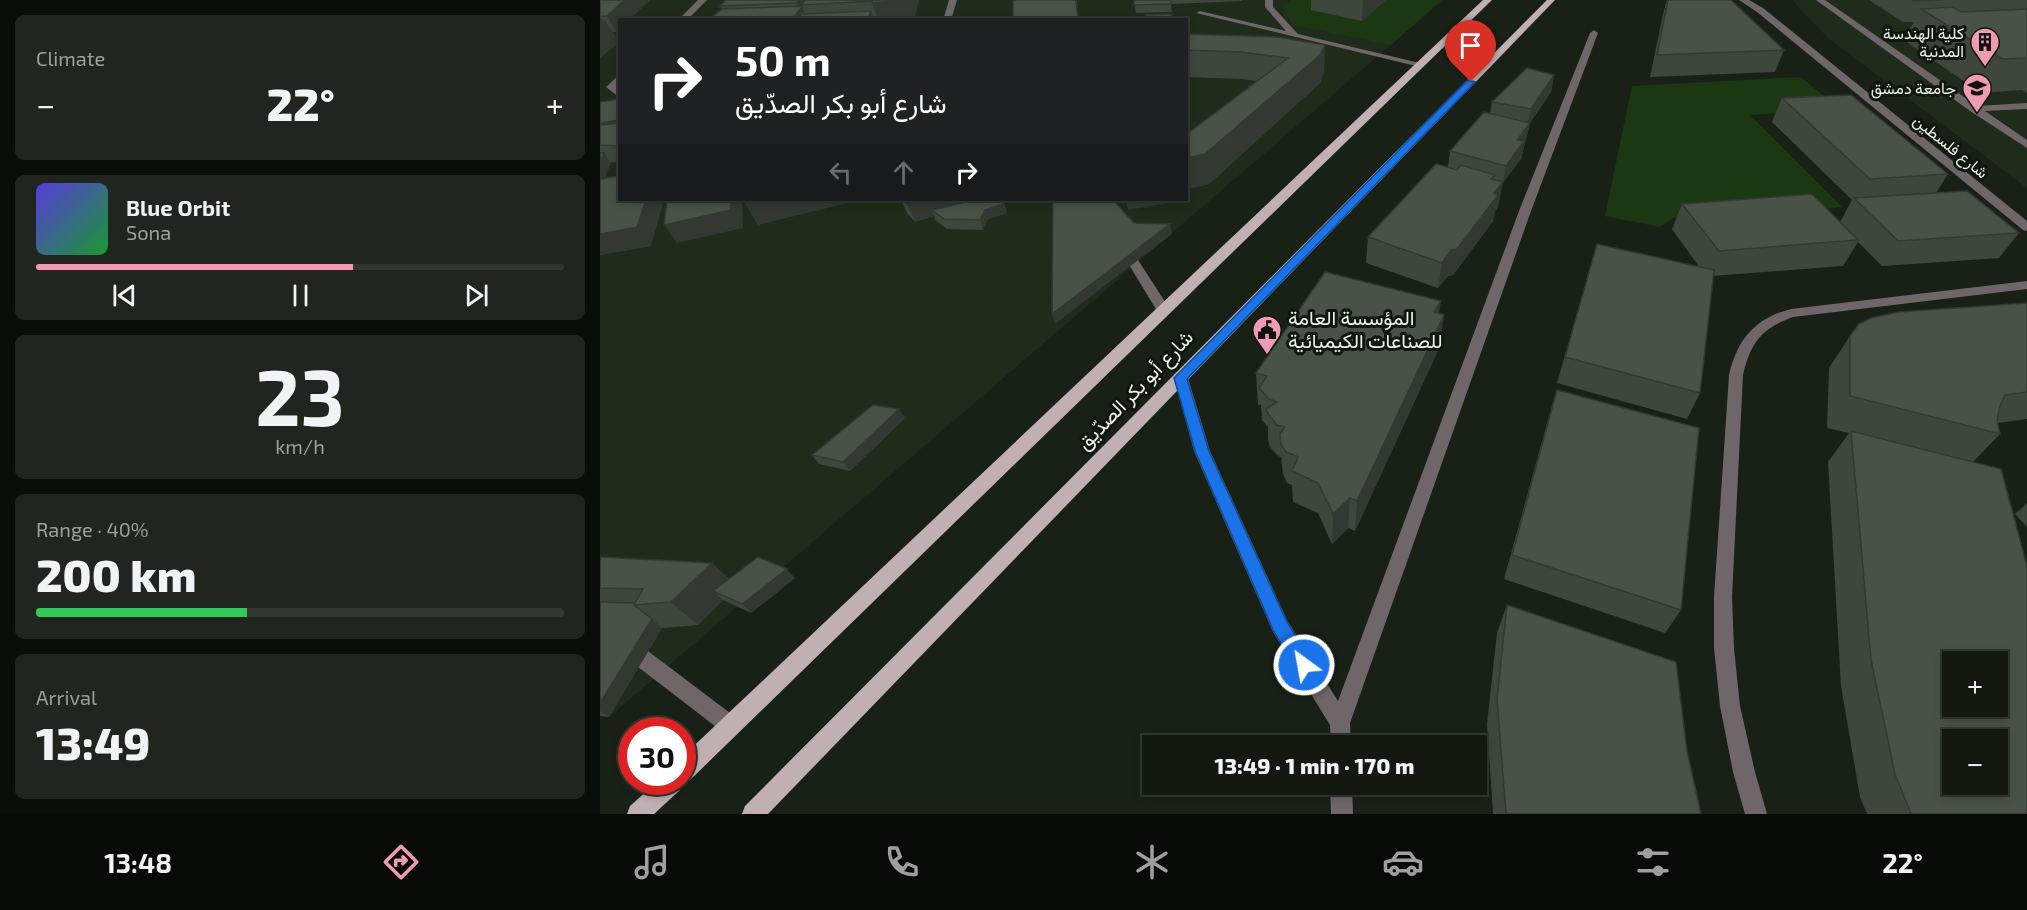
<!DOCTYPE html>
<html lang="en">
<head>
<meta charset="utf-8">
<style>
	:root { --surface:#131911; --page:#20261f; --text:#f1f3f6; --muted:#9da09f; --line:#323831; --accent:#f19ab3 }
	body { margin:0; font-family:"Exo 2",Vazirmatn,sans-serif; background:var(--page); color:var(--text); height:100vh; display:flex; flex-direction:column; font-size:22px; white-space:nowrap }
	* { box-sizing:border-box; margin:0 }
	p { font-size:20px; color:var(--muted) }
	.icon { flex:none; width:33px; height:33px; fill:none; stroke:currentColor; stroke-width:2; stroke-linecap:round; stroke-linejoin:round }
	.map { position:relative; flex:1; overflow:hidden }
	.details { display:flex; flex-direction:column; gap:15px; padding:15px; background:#0a0e09; width:600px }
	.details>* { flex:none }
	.banner { position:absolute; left:18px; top:18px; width:570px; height:183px; border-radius:0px; box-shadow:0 3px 9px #0003,0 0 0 2px var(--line); background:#202124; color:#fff; overflow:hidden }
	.tools { position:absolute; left:1342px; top:651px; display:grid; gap:12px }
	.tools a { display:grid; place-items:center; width:66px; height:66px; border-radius:0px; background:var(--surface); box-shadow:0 3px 9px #0003,0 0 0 2px var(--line); font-size:30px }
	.speed { position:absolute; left:18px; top:717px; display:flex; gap:12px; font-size:30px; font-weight:700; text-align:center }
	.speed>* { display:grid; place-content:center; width:78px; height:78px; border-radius:50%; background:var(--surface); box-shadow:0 3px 9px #0003,0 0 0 2px var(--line); line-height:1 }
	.speed .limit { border:9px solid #d22; background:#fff; color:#111 }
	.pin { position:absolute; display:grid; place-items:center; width:51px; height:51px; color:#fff; margin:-62px -26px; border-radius:50% 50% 50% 0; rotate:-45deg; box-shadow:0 0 6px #0007 }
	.pin .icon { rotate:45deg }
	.me { position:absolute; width:66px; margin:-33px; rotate:328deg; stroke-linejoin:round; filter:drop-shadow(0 0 4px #0008) }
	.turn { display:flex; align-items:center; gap:21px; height:126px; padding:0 18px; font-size:27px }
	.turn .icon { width:78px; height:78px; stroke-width:2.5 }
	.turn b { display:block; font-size:42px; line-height:51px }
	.lanes { display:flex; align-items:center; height:57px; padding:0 18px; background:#0003; justify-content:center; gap:30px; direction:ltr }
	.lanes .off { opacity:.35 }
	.big { font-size:45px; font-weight:800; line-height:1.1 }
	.details .card { flex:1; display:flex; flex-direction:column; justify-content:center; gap:9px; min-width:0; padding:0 21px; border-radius:9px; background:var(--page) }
	.details .dial { align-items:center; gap:0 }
	.dial b { font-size:78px; line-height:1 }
	.song { display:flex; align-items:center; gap:18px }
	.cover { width:72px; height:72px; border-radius:9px; background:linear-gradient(135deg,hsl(250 70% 55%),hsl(130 70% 35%)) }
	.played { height:6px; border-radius:3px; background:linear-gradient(90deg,var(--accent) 60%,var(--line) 60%) }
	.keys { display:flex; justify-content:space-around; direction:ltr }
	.heat { display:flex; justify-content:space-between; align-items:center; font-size:33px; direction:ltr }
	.charge { height:9px; border-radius:4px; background:linear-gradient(90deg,#34c759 40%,var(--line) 0) }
	.trip { position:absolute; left:542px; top:735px; width:345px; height:60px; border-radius:0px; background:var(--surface); box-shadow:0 3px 9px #0003,0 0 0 2px var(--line); font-weight:800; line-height:60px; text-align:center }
	.tab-bar { display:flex; height:96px; justify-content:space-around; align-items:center; background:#080a07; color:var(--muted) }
	.tab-bar .icon { width:42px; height:42px }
	.tab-bar .selected { color:var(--accent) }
	.tab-bar b { font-size:27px; color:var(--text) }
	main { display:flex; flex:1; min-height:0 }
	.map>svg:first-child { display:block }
	.built { fill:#1f2b1b; fill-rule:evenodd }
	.green { fill:#1c3813 }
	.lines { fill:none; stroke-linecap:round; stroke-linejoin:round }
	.service { fill:#6e6668; fill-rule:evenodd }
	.minor { fill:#6e6668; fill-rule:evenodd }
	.tertiary { fill:#6e6668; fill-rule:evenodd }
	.primary { fill:#c0b0b3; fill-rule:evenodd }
	.wall { fill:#3f473d }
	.shaded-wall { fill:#333932 }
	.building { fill:#495247; stroke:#333932; stroke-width:1.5; fill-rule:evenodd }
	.route { fill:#1a73e8; stroke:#114b97; stroke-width:1.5 }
	.labels { text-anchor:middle; stroke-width:6; stroke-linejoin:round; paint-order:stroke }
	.far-poi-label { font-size:16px; fill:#edf3ec; stroke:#10170e; text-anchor:end }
	.far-street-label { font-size:16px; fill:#edf3ec; stroke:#10170e }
	.poi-label { font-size:20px; fill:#edf3ec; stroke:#10170e; text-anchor:start }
	.street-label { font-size:20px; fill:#edf3ec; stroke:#10170e }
</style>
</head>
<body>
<main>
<section class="details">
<div class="card"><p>Climate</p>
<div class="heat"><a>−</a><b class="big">22°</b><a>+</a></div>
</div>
<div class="card">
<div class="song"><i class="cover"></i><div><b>Blue Orbit</b><p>Sona</p></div></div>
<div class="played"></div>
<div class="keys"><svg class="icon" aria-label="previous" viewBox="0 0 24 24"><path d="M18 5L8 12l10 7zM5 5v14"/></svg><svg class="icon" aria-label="pause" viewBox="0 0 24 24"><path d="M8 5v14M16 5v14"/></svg><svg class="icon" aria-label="next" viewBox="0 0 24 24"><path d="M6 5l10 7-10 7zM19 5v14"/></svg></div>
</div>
<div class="card dial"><b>23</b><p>km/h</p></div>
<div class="card"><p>Range · 40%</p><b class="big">200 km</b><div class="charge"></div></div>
<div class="card"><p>Arrival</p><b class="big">13:49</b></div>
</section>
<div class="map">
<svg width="1427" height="814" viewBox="0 0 1427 814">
	<rect width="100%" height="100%" fill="#192117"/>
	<g class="built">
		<path d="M 0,0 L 843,0 L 9,717 L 0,716 ZM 20,20 L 586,20 L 586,200 L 20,200 Z"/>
		<polygon points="1192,0 1427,0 1427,188 1228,38"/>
	</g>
	<g class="green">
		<polygon points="691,0 841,0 791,45 692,25 683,7"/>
		<polygon points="1201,77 1239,109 1150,115 1242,207 1073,218 1060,227 1005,216 1032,86"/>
	</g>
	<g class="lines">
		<g class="service">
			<polygon points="98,0 107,0 87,20 78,20"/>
			<polygon points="349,0 357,0 351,20 343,20"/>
			<polygon points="665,0 673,0 673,7 698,34 824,64 820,67 596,13 600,11 686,31 665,7"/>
			<polygon points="1216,0 1225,0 1377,106 1427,103 1427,109 1385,111 1427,140 1427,148 1370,111"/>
			<polygon points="20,74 20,83 16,87 20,90 20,98 6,87"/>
			<polygon points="534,259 538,260 571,311 569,314 564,315 557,311 528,263"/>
			<polygon points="0,641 33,642 40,645 138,719 141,726 138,733 131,736 124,733 29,660 0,659"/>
		</g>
		<g class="minor">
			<polygon points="994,30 998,33 931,211 750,723 751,746 731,746 730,725 673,632 594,451 574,378 581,373 588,378 610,451 687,620 738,701 919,211 990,33"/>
			<path d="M 1427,281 L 1427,289 L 1193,317 C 1161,329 1151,342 1143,375 L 1132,597 L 1134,648 L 1140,706 L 1155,772 L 1167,814 L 1145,814 L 1133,772 L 1120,706 L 1114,648 L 1114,597 L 1129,375 C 1137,340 1155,318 1191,309 Z"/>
			<polygon points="730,784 752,784 753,814 731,814"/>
		</g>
		<polygon class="tertiary" points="1139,0 1149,0 1163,8 1427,221 1427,231 1423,230 1157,12"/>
		<g class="primary">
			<polygon points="883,0 892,0 90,780 83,782 80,790 54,814 27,814 30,806 57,782 82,782 82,757"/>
			<polygon points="947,0 955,0 168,814 142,814 145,806"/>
		</g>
	</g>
	<g class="wall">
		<polygon points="0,0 50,0 29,20 20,20 20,29 16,32 12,32 19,42 0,58"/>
		<polygon points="126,0 319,0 314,20 108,20 122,9 120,6"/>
		<polygon points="534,0 642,0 642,1 571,4 572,12 536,13"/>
		<polygon points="711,0 786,0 762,21 711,10"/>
		<polygon points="1067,0 1131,0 1184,50 1175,72 1050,77 1063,14"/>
		<polygon points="1269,0 1427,0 1427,93 1422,90 1381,93 1304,40 1314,22 1303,22"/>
		<polygon points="586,34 677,37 724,72 720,83 609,184 586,189 586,133 588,133 657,81 642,79 586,77"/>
		<polygon points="954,75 951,92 930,123 921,159 902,183 898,207 895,211 893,221 853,275 848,276 838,288 766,263 768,237 848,167 850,151 890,113 892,102"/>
		<polygon points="1182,98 1348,174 1336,193 1419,233 1399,258 1282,266 1258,242 1243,266 1113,276 1100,393 1087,419 957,383 997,244 1100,268 1072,229 1082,204 1240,222 1252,200 1172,122"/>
		<polygon points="20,99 20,163 11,162 4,179 51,246 0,255 0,102"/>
		<polygon points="301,200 400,200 404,204 407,213 388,219 383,230 347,229 335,220 334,216 315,222 307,213"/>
		<polygon points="1427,303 1427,419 1398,423 1400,434 1373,462 1427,814 1267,814 1260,797 1241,686 1228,462 1249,433 1227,428 1229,368 1250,336"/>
		<polygon points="839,314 840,346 755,531 748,528 732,544 718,513 693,502 692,485 687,483 683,474 681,457 678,456 670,447 668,440 668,427 662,420 661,405 658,405 656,373"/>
		<polygon points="957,390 1081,610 1065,633 904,579 949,416"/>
		<polygon points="305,418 250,471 219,464 212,455"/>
		<polygon points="1427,503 1427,527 1415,514"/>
		<polygon points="0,557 112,563 129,579 195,578 151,613 123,600 98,625 62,628 9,717 0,716"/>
		<polygon points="907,605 1087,751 1101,814 893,814 887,724 897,633"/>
	</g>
	<g class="shaded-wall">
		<polygon points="25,0 50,0 29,20 20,20 20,29 16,32 7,16"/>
		<polygon points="199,0 217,0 201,5 208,20 191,20 199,10 197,3"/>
		<polygon points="305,0 319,0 314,20 278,20 272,3"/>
		<polygon points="476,0 477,0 479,20 466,20"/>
		<polygon points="763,0 786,0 762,21"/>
		<polygon points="271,11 274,20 267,20"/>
		<polygon points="0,17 3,22 5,20 19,42 0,58"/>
		<polygon points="725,45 724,72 720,83 609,184 586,189 586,158"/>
		<polygon points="954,75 951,92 930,123 921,159 903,183 906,166 917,140 927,126 931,109"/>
		<polygon points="20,120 20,139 0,142 0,123"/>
		<polygon points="4,153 11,163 0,189 0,163"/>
		<polygon points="903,182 898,207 895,211 893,221 853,275 848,276 838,288 842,263"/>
		<polygon points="46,200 64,200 51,246 0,255 0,234"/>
		<polygon points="131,200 142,200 143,228 77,243 64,225"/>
		<polygon points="143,200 260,200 158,225"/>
		<polygon points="322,200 390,200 332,210 334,216 315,222 307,204"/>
		<polygon points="526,200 563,200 564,204 528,210"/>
		<polygon points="404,204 407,213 388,219 383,230 380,220 385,210"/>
		<polygon points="570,224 572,234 455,324 452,314"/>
		<polygon points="841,301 836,332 834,312"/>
		<polygon points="844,315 840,346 755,531 757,501"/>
		<polygon points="299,409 305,418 250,471 243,462"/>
		<polygon points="750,498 748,528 732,544 733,514"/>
		<polygon points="112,563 137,587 113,591 123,600 98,625 71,602"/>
		<polygon points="187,569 195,578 151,613 142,604"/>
		<polygon points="52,619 62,628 9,717 0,711 0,703"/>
	</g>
	<g class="building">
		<polygon points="0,0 25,0 7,16 0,16"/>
		<polygon points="126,0 199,0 197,3 120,6"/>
		<polygon points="205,0 305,0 272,3 273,1 201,5"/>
		<polygon points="413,0 476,0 478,18 466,19 466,20 413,20"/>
		<polygon points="534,0 571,0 571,4 534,5"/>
		<polygon points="1068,0 1131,0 1184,50 1057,55"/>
		<polygon points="1312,0 1343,0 1314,1"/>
		<polygon points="203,6 191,20 108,20 122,9"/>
		<polygon points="1353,7 1361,12 1427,9 1427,58 1402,59 1321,9"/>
		<polygon points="271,11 267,20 198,20 201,14"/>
		<polygon points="572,14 572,20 546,20 546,15"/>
		<polygon points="586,34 677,37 725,45 720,55 605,154 586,158 586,133 588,133 688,58 640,52 586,50"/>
		<polygon points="927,68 954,75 931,109 892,102"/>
		<polygon points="1251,95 1348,174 1270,179 1182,98"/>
		<polygon points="20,99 20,120 0,123 0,102"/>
		<polygon points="884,112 930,123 917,140 924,141 906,166 850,151"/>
		<polygon points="20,123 20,146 0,145 0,125"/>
		<polygon points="0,153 4,153 0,163"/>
		<polygon points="836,164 857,170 861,165 895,175 891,179 903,182 894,193 898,195 857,249 851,250 842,263 768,237"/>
		<polygon points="20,176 20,200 46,200 37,227 0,234 0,179"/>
		<polygon points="1367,191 1419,233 1298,241 1254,198"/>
		<polygon points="1212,194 1258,240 1119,251 1082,204"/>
		<polygon points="67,200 131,200 131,210 64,225"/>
		<polygon points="303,200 322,200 307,204"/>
		<polygon points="374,200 400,200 404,204 385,210 380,220 344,219 332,210"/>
		<polygon points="453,200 513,200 534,223 570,224 452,314"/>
		<polygon points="997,244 1114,270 1100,393 965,357"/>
		<polygon points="725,272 841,301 834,312 844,315 757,501 750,498 733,514 718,483 692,471 698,457 686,452 681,444 680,434 685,427 677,425 669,415 666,409 677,402 669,399 659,388 667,376 656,373"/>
		<polygon points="1427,303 1427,392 1405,395 1400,406 1397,421 1400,434 1250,396 1250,336 1259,324 1271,318 1299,312"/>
		<polygon points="957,390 1099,428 1081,610 912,555"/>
		<polygon points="273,405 299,409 243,462 212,455"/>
		<path d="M 1251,431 L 1401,469 L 1427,566 L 1427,814 L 1311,814 L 1295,774 L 1271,660 ZM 1353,662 L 1398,662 L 1398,706 L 1353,706 ZM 1353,740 L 1398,740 L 1398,784 L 1353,784 Z"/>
		<polygon points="0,557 112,563 71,602 34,605 43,589 0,588"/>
		<polygon points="158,557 187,569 142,604 113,591"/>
		<polygon points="0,602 35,603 34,605 52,619 0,703"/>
		<polygon points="907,605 1076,662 1087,751 1101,814 906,814 897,699"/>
	</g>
	<polygon class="route" points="868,80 875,82 587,379 609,451 686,620 713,665 711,671 704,673 698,671 674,632 595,451 574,378"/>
	<defs>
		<g id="building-pin" transform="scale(1.5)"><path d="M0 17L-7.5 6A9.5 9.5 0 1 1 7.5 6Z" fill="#f19ab3" stroke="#10170e"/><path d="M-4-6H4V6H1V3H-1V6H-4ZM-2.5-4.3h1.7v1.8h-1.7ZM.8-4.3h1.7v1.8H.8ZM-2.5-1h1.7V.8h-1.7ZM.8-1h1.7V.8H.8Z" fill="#111"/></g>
		<g id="university-pin" transform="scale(1.5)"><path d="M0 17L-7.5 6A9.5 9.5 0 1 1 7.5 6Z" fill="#f19ab3" stroke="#10170e"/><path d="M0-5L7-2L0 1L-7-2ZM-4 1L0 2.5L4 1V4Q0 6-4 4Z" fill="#111"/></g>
		<g id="civic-pin" transform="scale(1.5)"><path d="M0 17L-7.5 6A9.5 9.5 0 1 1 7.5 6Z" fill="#f19ab3" stroke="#10170e"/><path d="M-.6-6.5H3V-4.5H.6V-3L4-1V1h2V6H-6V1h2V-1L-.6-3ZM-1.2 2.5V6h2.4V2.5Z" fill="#111"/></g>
	</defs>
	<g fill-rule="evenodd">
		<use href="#building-pin" x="1385" y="42"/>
		<use href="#university-pin" x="1377" y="88"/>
		<use href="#civic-pin" x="667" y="330"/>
	</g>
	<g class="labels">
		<g class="far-poi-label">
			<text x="1364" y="39">كلية الهندسة<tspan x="1364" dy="18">المدنية</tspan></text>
			<text x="1356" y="94">جامعة دمشق</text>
		</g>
		<g class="far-street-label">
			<text transform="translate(1351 146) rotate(39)" y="6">شارع فلسطين</text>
		</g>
		<g class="poi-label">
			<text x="688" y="325">المؤسسة العامة<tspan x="688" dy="23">للصناعات الكيميائية</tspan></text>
		</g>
		<g class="street-label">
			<text transform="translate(535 390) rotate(-46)" y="7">شارع أبو بكر الصدّيق</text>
		</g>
	</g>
</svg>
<div class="tools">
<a>+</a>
<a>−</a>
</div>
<div class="speed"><div class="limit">30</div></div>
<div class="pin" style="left:871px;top:82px;background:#d93025"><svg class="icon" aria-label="arrive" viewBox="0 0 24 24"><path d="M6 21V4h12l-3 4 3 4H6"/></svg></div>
<svg class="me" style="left:704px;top:665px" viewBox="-20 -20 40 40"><circle r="17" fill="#1a73e8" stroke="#fff" stroke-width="3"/><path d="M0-11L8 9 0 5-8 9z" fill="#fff"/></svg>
<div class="trip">13:49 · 1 min · 170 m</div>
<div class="banner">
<div class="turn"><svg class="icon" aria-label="right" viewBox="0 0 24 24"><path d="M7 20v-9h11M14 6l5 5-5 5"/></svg><div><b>50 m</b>شارع أبو بكر الصدّيق</div></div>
<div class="lanes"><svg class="icon off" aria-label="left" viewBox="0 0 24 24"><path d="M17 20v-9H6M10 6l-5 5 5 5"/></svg><svg class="icon off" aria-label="ahead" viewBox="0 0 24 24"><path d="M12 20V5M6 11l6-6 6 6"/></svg><svg class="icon" aria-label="right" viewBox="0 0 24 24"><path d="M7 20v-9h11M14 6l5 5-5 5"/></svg></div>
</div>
</div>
</main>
<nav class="tab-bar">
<b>13:48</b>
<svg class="icon selected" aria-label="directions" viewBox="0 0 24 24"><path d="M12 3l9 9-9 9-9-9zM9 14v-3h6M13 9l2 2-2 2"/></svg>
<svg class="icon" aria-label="music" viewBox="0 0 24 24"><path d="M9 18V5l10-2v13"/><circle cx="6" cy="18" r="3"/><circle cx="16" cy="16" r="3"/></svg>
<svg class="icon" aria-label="phone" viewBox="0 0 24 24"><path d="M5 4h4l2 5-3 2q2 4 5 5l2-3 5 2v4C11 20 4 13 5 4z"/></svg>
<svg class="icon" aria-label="climate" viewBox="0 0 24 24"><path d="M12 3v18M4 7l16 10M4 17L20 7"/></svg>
<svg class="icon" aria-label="car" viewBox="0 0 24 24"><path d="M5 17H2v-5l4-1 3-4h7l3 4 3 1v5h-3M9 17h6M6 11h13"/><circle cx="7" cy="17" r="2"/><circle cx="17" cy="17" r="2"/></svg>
<svg class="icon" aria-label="filters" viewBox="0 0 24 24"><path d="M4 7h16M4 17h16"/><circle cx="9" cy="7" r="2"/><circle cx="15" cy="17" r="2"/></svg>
<b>22°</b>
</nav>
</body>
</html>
